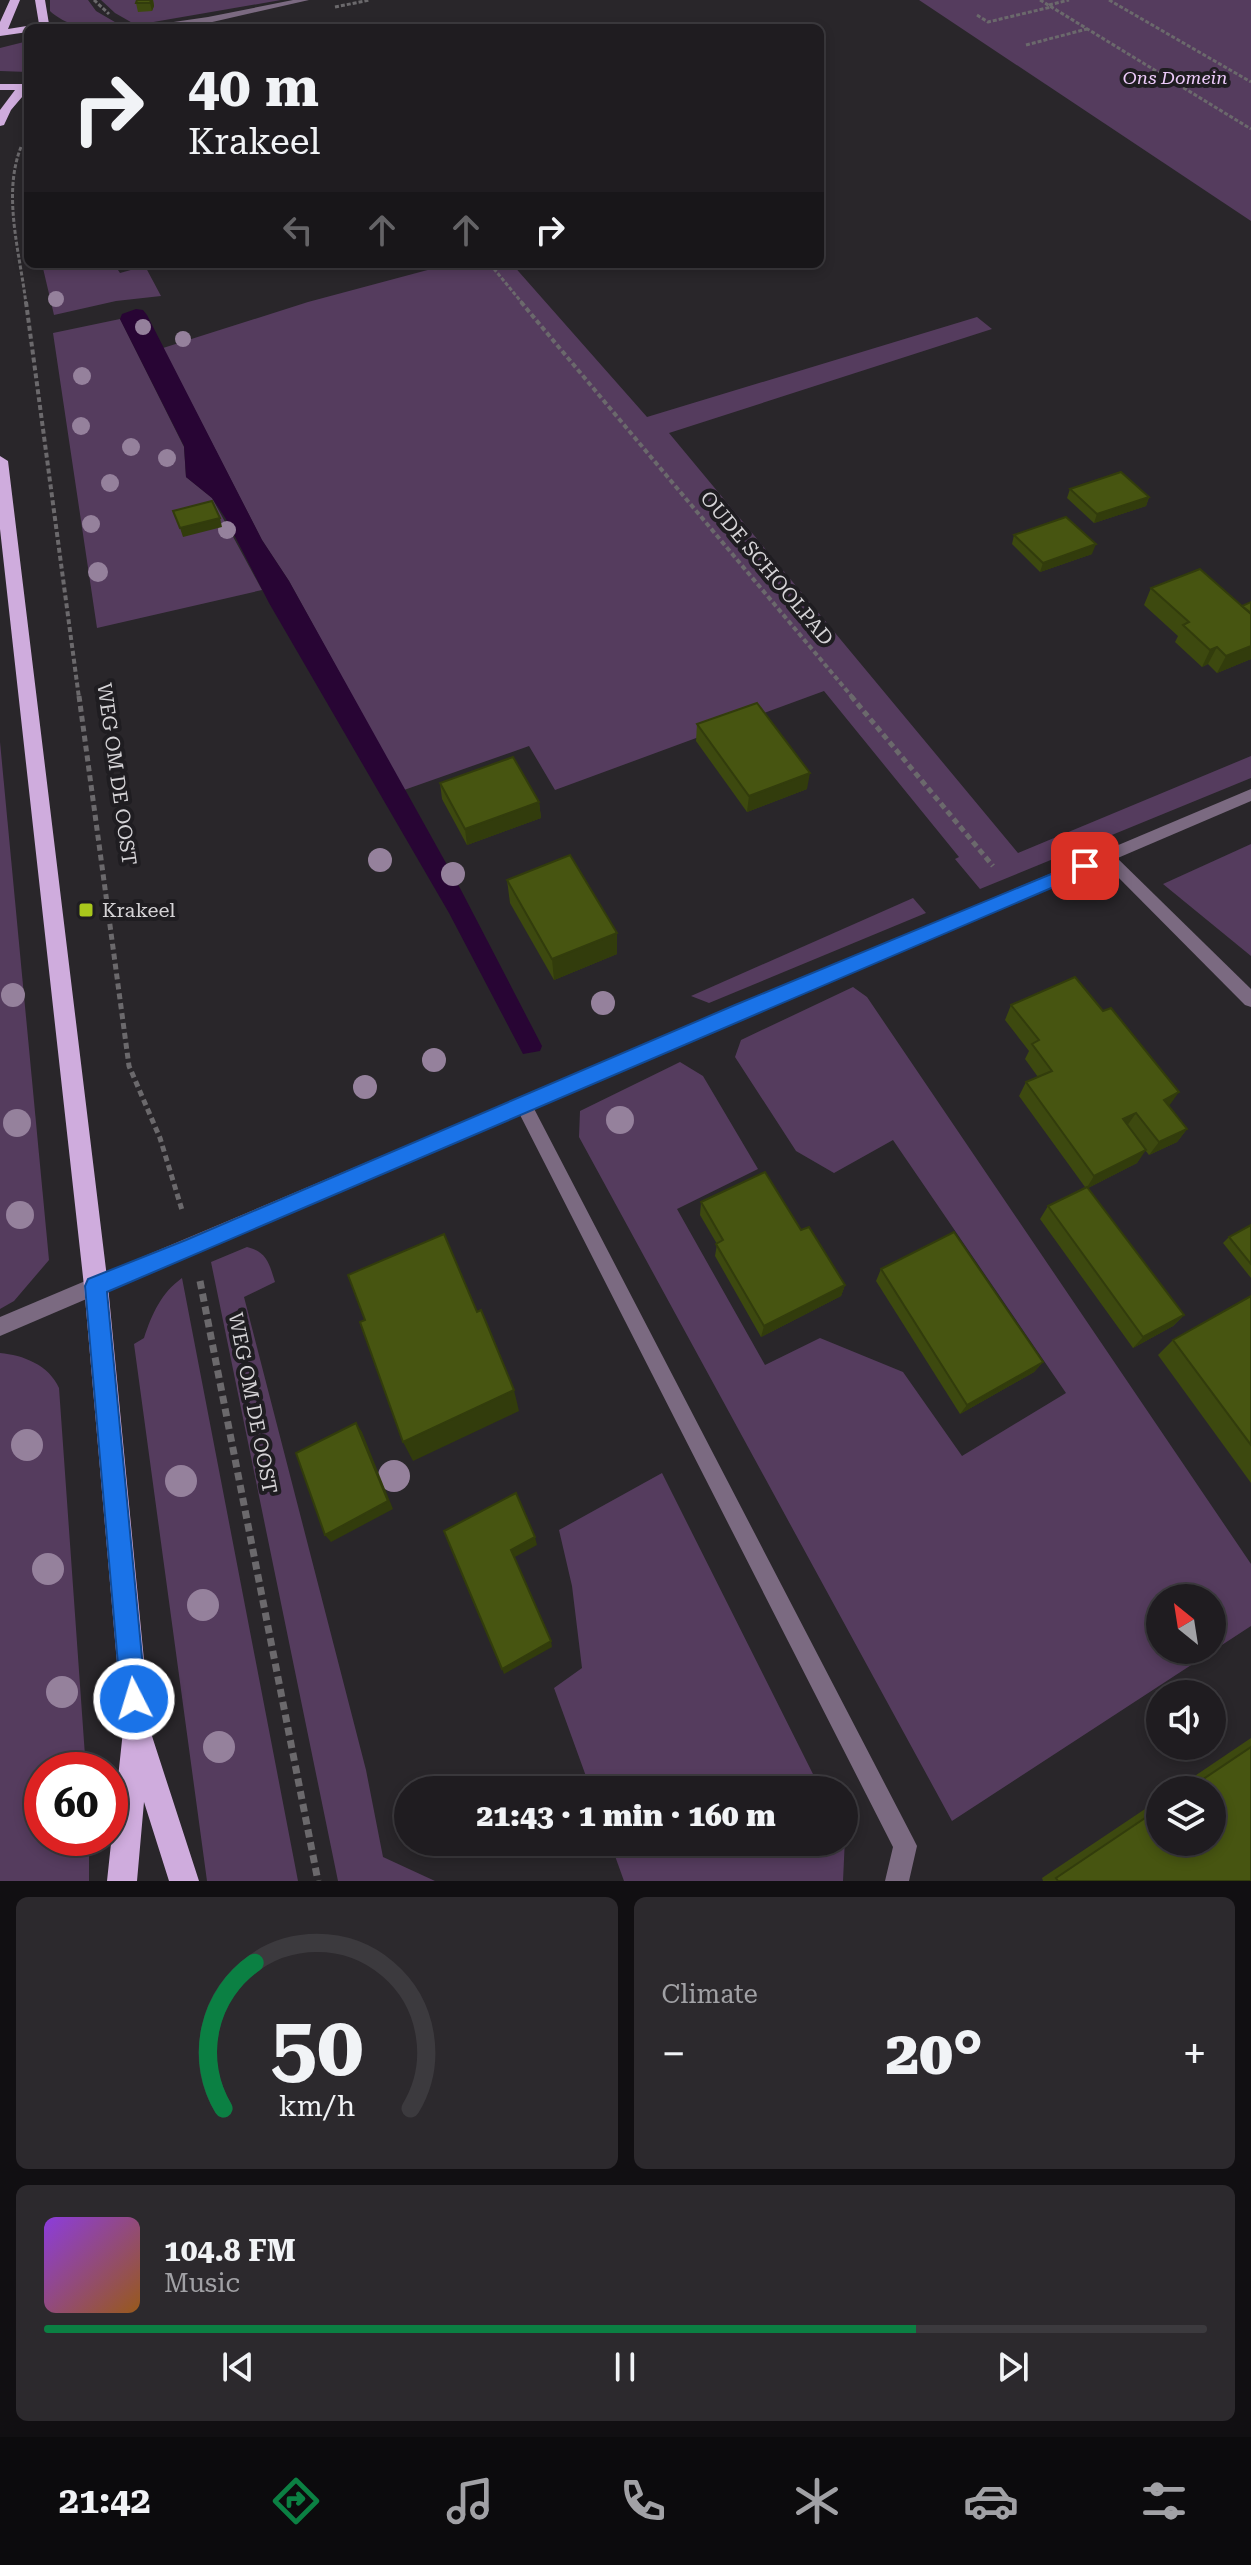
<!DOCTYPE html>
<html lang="en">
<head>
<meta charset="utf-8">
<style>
	:root { --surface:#1f1c20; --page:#2c292d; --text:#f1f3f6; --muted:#a1a1a5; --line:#3c3a3e; --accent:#0b8043 }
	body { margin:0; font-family:"Roboto Serif",serif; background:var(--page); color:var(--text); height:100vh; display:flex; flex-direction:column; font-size:30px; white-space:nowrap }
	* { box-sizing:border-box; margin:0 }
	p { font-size:26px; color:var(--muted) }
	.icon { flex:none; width:44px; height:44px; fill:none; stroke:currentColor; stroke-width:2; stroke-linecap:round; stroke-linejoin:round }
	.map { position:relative; height:1881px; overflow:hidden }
	.drawer { display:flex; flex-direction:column; gap:16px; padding:16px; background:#110f12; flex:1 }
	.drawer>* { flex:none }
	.banner { position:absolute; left:24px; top:24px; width:800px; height:244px; border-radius:12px; box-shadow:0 4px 12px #0003,0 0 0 2px var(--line); background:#1f1c20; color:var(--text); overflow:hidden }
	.needle { width:52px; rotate:330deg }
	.fabs { position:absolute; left:1146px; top:1584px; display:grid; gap:16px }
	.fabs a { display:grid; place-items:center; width:80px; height:80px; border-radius:50%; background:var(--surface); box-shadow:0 4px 12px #0003,0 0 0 2px var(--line); font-size:40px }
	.speed { position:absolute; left:24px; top:1752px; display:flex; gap:16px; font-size:40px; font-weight:700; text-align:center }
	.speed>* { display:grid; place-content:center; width:104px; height:104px; border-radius:50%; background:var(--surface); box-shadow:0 4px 12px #0003,0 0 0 2px var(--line); line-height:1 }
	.speed .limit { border:12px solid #d22; background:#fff; color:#111 }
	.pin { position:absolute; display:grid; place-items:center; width:68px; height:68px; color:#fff; margin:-34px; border-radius:16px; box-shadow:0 4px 12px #0006 }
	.me { position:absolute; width:88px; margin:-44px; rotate:355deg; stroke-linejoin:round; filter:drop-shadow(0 0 6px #0008) }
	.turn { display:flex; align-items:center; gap:28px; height:168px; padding:0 32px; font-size:36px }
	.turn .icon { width:104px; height:104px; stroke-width:2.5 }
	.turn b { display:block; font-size:56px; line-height:68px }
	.lanes { display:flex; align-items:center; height:76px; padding:0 32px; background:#0003; justify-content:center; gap:40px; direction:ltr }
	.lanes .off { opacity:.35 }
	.big { font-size:60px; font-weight:800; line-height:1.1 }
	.drawer .widget { flex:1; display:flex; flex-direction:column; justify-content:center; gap:12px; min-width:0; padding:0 28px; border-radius:12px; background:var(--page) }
	.drawer .dial { align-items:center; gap:0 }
	.dial svg { height:208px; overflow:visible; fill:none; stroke:var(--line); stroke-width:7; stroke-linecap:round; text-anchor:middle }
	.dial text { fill:var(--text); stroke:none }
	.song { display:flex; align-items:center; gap:24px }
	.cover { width:96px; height:96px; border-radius:12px; background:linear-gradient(135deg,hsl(270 70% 55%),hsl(30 70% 35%)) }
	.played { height:8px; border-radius:4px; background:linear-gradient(90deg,var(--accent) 75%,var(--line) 75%) }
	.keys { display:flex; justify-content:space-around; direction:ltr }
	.heat { display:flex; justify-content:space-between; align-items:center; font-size:44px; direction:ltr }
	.drawer .tiles { flex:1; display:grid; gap:16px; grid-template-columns:1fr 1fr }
	.widget:last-child { grid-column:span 2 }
	.trip { position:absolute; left:394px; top:1776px; width:464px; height:80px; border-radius:40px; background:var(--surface); box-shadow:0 4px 12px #0003,0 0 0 2px var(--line); font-weight:800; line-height:80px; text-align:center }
	.tab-bar { display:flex; height:128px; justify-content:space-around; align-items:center; background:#0c0b0d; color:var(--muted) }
	.tab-bar .icon { width:56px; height:56px }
	.tab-bar .current { color:var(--accent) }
	.tab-bar b { font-size:36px; color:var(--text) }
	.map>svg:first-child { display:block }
	.green { fill:#553c5e; fill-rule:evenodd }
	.water { fill:#280534 }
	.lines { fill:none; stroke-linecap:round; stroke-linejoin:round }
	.path-far3 { stroke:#6b696c; stroke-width:3; stroke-dasharray:4 2; stroke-linecap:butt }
	.path-far2 { stroke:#6b696c; stroke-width:4; stroke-dasharray:5 3; stroke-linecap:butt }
	.path-far1 { stroke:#6b696c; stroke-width:5; stroke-dasharray:6 4; stroke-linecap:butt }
	.path { stroke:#6b696c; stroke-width:7; stroke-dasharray:8 5; stroke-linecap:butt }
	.service { fill:#7b6a81; fill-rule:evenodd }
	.minor { fill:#7b6a81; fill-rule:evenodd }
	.tertiary { fill:#7b6a81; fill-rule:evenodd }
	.primary { fill:#cfacdd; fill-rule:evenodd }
	.tree { fill:#95819c }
	.wall { fill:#3d490f }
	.shaded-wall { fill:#323c0c }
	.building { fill:#475511; stroke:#323c0c; stroke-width:2 }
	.route { fill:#1a73e8; stroke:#114b97; stroke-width:2 }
	.poi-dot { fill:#a8c71c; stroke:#1f1d21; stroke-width:3 }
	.labels { text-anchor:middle; stroke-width:8; stroke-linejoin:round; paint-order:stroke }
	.far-park-label { font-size:18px; font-style:italic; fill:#edcbfa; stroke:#1f1d21 }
	.street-label { font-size:20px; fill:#d5d3d6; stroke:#1f1d21 }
	.poi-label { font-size:20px; fill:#d5d3d6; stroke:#1f1d21; text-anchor:start }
</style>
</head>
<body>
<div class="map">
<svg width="1251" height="1881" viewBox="0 0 1251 1881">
	<rect width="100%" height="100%" fill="#29262a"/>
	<g class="green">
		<path d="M 50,0 L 88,0 L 96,11 L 120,25 C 102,35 65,26 50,11 Z"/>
		<polygon points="101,0 281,0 136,25 115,13"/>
		<polygon points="919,0 1251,0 1251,221"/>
		<polygon points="28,41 28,72 0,71 0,48"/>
		<polygon points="42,264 114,264 120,273 145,266 161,296 116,301 54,315"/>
		<polygon points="450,264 512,264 647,417 977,317 992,329 669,433 1018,853 1251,756 1251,778 980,889 955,859 959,857 824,691 555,790 529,746 404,790 289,581 262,540 163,348 308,302"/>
		<polygon points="120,319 184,447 186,477 212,498 262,590 97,628 53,333"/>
		<polygon points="0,742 49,1260 14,1301 0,1309"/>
		<polygon points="1251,844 1251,956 1163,884"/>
		<polygon points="913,898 926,913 709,1003 691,996"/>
		<path d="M 853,987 L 867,997 L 1251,1564 L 1251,1626 L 952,1821 L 579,1137 L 580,1111 L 680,1062 L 703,1076 L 758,1169 L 677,1209 L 765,1365 L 820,1338 L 903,1372 L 962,1456 L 1066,1393 L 893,1140 L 834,1173 L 796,1151 L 735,1057 L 741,1040 ZM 1160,1598 L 1212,1598 L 1212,1650 L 1160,1650 Z"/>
		<path d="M 247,1247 C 267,1252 269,1263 275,1282 L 244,1297 L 366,1770 L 383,1857 L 435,1881 L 338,1881 L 211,1262 Z"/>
		<path d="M 182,1278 L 298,1881 L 207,1881 L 134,1344 L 144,1338 C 152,1314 161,1293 182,1278 Z"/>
		<path d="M 0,1353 C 23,1355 49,1365 59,1388 L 86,1770 L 42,1770 L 42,1838 L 89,1838 L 89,1881 L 0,1881 Z"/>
		<polygon points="662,1473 821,1790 591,1790 554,1688 582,1668 572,1586 559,1530"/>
		<polygon points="844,1836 845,1838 843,1881 624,1881 610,1842 844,1842"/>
	</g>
	<polygon class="water" points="136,309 143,310 147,315 262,540 289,581 461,890 542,1046 540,1051 523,1054 449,913 269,603 226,519 212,498 186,477 184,446 120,319 122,314"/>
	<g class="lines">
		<g class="path-far3">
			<polyline points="94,0 109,14"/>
			<polyline points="1040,0 1251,129"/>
			<polyline points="1109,0 1251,82"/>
			<polyline points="1049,5 1069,0"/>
			<polyline points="335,7 370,0"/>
			<polyline points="977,15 988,22 1051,7"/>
			<polyline points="1026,45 1087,29"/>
			<path d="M 21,147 C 2,195 20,253 26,304"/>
			<polyline points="490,264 523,304"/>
		</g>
		<g class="path-far2">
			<polyline points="26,302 79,698"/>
			<polyline points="521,302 853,698"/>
		</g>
		<g class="path-far1">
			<polyline points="79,696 129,1066 160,1138 182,1210"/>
			<polyline points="851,696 993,866"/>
		</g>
		<polyline class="path" points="200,1281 318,1881"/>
		<g class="service">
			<polygon points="1107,851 1112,853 1251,989 1251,1007 1245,1005 1102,861 1099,857"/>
			<polygon points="523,1096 529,1099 913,1838 917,1846 909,1881 885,1881 893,1847 517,1109 514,1104 517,1099"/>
		</g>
		<polygon class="minor" points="1251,789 1251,801 0,1336 0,1317"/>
		<polygon class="tertiary" points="293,0 309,0 208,23 132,28 208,17"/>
		<g class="primary">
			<polygon points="10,0 20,0 8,29 39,24 35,0 45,0 49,24 65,28 28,28 28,32 0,36 0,22"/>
			<polygon points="0,84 28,84 28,90 11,110 4,125 0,126 0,110 15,90 0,90"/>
			<polygon points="0,456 8,461 108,1286 151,1733 199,1881 169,1881 144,1802 137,1881 107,1881 123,1731 84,1286 0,529"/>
		</g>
	</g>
	<g class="tree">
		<circle cx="56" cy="299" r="8"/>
		<circle cx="143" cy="327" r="8"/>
		<circle cx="183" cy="339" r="8"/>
		<circle cx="82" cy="376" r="9"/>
		<circle cx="81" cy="426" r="9"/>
		<circle cx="131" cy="447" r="9"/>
		<circle cx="167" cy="458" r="9"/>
		<circle cx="110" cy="483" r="9"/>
		<circle cx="91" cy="524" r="9"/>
		<circle cx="227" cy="530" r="9"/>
		<circle cx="98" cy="572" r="10"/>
		<circle cx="380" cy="860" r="12"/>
		<circle cx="453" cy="874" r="12"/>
		<circle cx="13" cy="995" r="12"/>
		<circle cx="603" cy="1003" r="12"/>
		<circle cx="434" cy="1060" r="12"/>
		<circle cx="365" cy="1087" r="12"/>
		<circle cx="620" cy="1120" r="14"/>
		<circle cx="17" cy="1123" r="14"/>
		<circle cx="20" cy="1215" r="14"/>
		<circle cx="27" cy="1445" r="16"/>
		<circle cx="394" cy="1476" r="16"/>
		<circle cx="181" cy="1481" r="16"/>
		<circle cx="48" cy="1569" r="16"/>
		<circle cx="203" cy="1605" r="16"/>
		<circle cx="62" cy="1692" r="16"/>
		<circle cx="219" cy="1747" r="16"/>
	</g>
	<g class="wall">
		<polygon points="137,0 153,0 154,6 152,11 138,12 136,3"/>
		<polygon points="1070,489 1149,497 1146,506 1094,523 1067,498"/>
		<polygon points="1014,535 1092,554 1040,572 1012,544"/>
		<polygon points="1151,588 1242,606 1251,602 1251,659 1217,673 1208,664 1202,667 1175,642 1178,636 1144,605"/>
		<polygon points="697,724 807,789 747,812 696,741"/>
		<polygon points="440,783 539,802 541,818 467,845 442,799"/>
		<polygon points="507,880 617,933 617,954 554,980 510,903"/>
		<polygon points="1011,1005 1169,1106 1187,1129 1177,1142 1149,1155 1145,1150 1137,1163 1088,1188 1184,1315 1173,1326 1133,1348 1040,1219 1048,1206 1085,1187 1019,1096 1026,1082 1038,1077 1025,1059 1029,1051 1005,1020"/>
		<polygon points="701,1202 801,1230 845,1285 841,1296 761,1337 715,1256 717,1244 700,1215"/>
		<polygon points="1251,1225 1251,1278 1223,1243 1229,1237"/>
		<polygon points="881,1269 1043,1362 1034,1372 960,1414 876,1281"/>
		<polygon points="1251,1296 1251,1483 1158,1355 1173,1340"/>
		<polygon points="1251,1738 1251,1881 1043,1881 1042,1878 1160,1799 1160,1842 1212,1790 1174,1790"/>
	</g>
	<g class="shaded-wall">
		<polygon points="151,0 153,0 154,6 152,11 150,3"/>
		<polygon points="126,264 140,264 127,267"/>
		<polygon points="205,264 225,264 206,269"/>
		<polygon points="1149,497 1146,506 1094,523 1097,514"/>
		<polygon points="220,518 222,527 183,537 180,528"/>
		<polygon points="1096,544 1092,554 1040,572 1043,563"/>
		<polygon points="1251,646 1251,659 1217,673 1226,656"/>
		<polygon points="1217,647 1208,664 1202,667 1210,650"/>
		<polygon points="810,773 807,789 747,812 749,796"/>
		<polygon points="539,802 541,818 467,845 465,829"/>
		<polygon points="617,933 617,954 554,980 552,959"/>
		<polygon points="1179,1092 1169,1106 1164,1100"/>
		<polygon points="1136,1113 1127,1126 1123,1119"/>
		<polygon points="1187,1129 1177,1142 1149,1155 1159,1142"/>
		<polygon points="1146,1150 1137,1163 1086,1189 1094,1176"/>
		<polygon points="845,1285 841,1296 761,1337 764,1326"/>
		<polygon points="1184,1315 1173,1326 1133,1348 1143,1337"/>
		<polygon points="1043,1362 1034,1372 960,1414 967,1405"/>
		<polygon points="514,1390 519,1411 413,1461 403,1442"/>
		<polygon points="356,1423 362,1432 393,1509 331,1542 325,1535"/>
		<polygon points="535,1537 537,1545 513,1558 511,1550"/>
		<polygon points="551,1641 552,1647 504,1674 502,1669"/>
	</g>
	<g class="building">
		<polygon points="137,0 151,0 150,3 136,3"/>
		<polygon points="1121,472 1149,497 1097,514 1070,489"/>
		<polygon points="212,501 220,518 180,528 173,511"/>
		<polygon points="1066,517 1096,544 1043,563 1014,535"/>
		<polygon points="1200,569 1251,614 1251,646 1226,656 1217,647 1210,650 1183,625 1189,622 1151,588"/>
		<polygon points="1251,602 1251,613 1242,606"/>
		<polygon points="757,703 810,773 749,796 697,724"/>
		<polygon points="513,757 539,802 465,829 440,783"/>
		<polygon points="570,855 617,933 552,959 507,880"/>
		<polygon points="1075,977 1103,1011 1111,1008 1179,1092 1164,1100 1187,1129 1159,1142 1136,1113 1123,1119 1146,1150 1094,1176 1026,1082 1052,1071 1032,1044 1039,1040 1011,1005"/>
		<polygon points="765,1172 801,1230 809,1227 845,1285 764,1326 716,1244 723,1240 701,1202"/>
		<polygon points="1087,1187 1184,1315 1143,1337 1048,1206"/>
		<polygon points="1251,1225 1251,1264 1229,1237"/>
		<polygon points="954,1232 1043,1362 967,1405 881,1269"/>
		<polygon points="444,1234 477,1312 481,1310 514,1390 403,1442 360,1322 365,1320 348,1275"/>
		<polygon points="1251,1296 1251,1445 1173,1340"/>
		<polygon points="356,1423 388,1501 325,1535 296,1453"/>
		<polygon points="516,1493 535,1537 511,1550 551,1641 502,1669 444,1531"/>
		<polygon points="1251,1747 1251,1881 1058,1881 1056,1878 1160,1808 1160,1842 1212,1842 1212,1790 1187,1790"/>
	</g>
	<polygon class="route" points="1085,860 1091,862 1093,866 1091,871 107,1292 146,1699 143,1708 134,1712 125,1708 121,1699 85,1286 88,1279 186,1240 735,1005"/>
	<rect class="poi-dot" x="78" y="902" width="16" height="16" rx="4"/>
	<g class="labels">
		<g class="far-park-label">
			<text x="1175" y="84">Ons Domein</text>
		</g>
		<g class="street-label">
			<text transform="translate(767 568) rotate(50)" y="7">OUDE SCHOOLPAD</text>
			<text transform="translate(117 774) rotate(82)" y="7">WEG OM DE OOST</text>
			<text transform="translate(253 1403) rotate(79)" y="7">WEG OM DE OOST</text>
		</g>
		<g class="poi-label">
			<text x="102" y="917">Krakeel</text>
		</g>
	</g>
</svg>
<div class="fabs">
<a><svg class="needle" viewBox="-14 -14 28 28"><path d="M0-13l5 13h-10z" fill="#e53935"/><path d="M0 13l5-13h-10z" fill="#a1a1a5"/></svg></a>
<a><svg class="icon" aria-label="sound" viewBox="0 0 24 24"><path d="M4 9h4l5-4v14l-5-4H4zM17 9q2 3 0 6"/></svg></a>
<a><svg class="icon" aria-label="layers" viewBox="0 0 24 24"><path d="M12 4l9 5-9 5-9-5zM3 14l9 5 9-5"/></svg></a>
</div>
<div class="speed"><div class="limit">60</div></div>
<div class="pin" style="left:1085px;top:866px;background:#d93025"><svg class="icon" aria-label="arrive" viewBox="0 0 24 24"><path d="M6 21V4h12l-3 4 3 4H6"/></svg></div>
<svg class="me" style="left:134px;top:1699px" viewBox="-20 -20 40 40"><circle r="17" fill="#1a73e8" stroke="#fff" stroke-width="3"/><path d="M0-11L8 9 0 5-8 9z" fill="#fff"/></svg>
<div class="trip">21:43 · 1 min · 160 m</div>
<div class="banner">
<div class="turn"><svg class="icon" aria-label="right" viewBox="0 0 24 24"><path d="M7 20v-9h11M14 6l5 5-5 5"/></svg><div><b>40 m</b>Krakeel</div></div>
<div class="lanes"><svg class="icon off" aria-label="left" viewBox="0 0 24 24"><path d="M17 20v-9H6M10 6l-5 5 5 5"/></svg><svg class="icon off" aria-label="ahead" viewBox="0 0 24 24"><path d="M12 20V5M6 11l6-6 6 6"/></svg><svg class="icon off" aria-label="ahead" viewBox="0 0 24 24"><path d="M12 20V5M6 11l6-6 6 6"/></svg><svg class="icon" aria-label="right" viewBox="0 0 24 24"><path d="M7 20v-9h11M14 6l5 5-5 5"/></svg></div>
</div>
</div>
<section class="drawer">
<div class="tiles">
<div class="widget dial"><svg viewBox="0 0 100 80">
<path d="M14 69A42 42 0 1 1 86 69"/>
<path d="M14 69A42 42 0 0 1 26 13" stroke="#0b8043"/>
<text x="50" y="56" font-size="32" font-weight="700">50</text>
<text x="50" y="72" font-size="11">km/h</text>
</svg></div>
<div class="widget"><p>Climate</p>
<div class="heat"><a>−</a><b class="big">20°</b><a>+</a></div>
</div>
<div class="widget">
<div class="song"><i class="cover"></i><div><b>104.8 FM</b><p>Music</p></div></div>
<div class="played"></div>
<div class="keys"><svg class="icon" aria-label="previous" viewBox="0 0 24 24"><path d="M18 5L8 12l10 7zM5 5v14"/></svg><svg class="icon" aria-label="pause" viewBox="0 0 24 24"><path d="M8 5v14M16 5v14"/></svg><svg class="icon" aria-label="next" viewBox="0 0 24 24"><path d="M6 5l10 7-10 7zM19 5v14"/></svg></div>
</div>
</div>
</section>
<nav class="tab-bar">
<b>21:42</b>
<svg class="icon current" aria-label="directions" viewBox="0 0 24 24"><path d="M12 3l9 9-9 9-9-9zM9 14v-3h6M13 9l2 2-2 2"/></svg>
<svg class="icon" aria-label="music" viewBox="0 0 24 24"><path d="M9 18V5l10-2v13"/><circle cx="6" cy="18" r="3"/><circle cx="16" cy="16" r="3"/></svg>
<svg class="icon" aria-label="phone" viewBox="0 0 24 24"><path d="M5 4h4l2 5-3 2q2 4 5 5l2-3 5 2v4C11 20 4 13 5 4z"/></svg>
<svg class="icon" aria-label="climate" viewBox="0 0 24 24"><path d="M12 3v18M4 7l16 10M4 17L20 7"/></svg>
<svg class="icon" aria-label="car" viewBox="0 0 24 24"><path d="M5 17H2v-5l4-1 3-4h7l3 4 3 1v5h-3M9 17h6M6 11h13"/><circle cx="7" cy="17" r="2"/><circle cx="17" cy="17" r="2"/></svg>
<svg class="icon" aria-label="filters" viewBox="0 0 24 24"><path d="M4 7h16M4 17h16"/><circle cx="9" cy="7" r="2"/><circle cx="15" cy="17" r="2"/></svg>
</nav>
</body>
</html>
